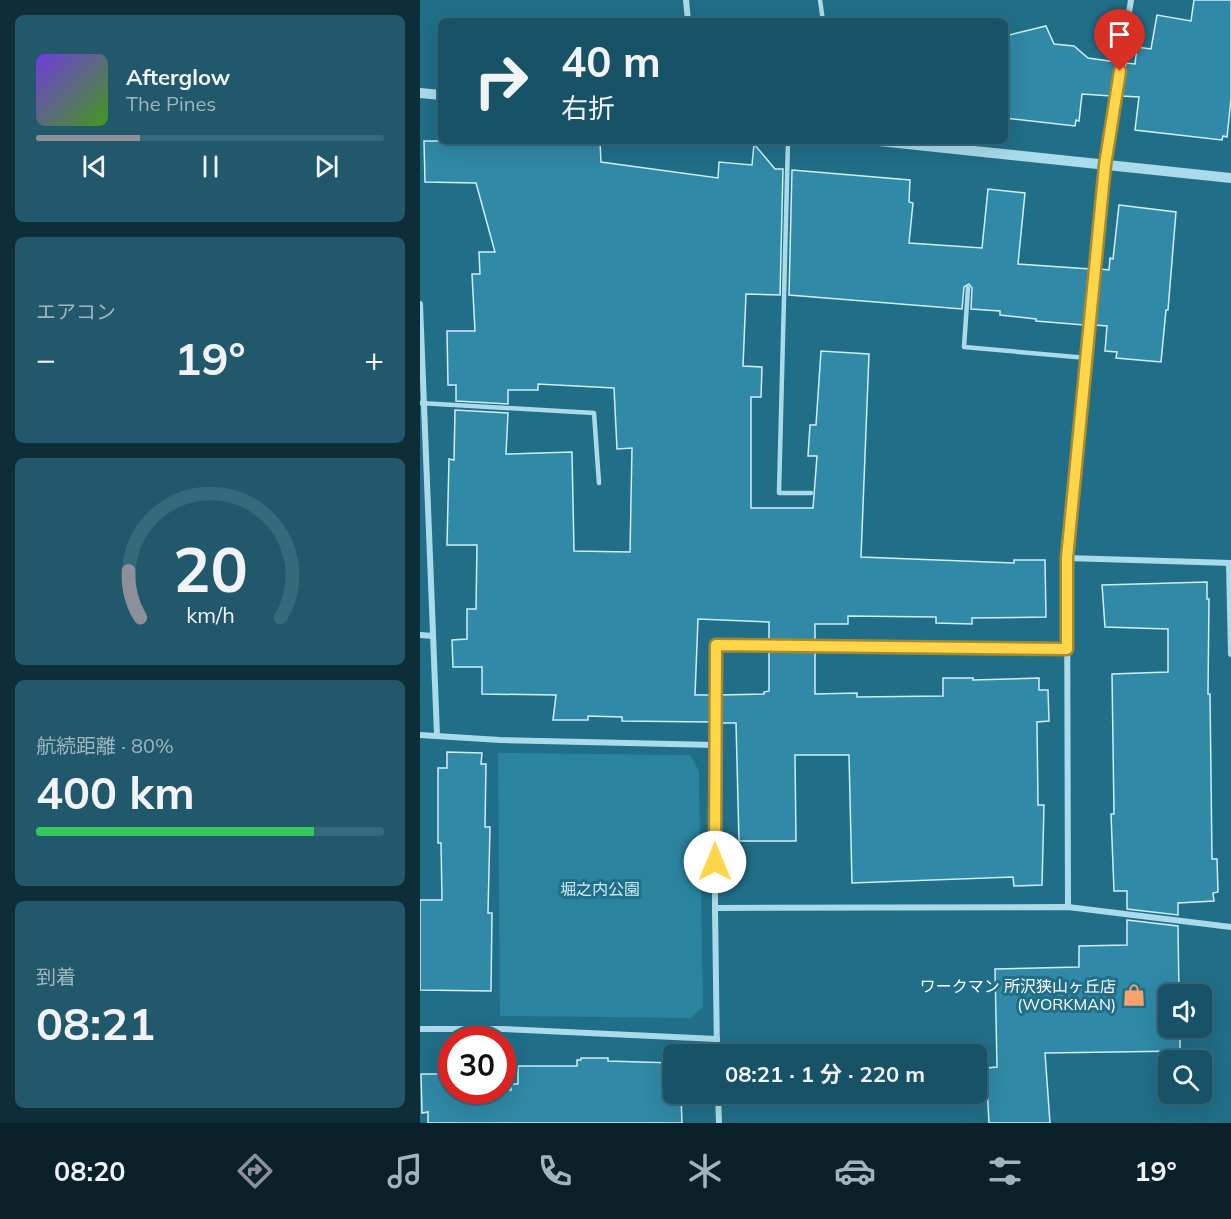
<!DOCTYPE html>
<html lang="ja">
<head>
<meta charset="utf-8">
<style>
	:root { --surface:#185266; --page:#21586c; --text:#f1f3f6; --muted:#9fb6bf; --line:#36697a; --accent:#8c9099 }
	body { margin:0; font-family:Mulish,"Noto Sans JP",sans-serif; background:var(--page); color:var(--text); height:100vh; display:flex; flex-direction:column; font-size:22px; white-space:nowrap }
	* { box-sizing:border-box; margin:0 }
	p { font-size:20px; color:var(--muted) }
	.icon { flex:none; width:33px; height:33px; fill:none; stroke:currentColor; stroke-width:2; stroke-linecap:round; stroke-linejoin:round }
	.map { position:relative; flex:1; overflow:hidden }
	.panel { display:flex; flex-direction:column; gap:15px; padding:15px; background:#0d2d38; width:420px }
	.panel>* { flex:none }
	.hud { position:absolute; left:18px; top:18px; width:570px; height:126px; border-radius:9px; box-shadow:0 6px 24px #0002,0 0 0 2px var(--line); background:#185266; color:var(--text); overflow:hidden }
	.controls { position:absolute; left:738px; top:984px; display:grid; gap:12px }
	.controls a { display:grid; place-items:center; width:54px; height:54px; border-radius:9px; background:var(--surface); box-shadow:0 6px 24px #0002,0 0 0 2px var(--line); font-size:30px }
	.speed { position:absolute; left:18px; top:1026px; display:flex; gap:12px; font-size:30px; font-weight:700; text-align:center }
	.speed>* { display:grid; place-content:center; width:78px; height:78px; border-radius:50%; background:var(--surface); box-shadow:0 6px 24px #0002,0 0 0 2px var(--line); line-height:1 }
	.speed .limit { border:9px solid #d22; background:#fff; color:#111 }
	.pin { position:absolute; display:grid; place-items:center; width:51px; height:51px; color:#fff; margin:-62px -26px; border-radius:50% 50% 50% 0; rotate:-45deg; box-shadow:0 0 6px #0007 }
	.pin .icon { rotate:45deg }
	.me { position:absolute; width:66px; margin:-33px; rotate:0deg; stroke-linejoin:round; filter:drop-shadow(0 0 4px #0008) }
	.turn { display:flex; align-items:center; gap:21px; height:126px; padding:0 24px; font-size:27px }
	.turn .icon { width:78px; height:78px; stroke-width:2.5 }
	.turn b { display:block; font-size:42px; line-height:51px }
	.big { font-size:45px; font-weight:700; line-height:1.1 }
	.panel .widget { flex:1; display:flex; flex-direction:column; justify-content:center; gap:9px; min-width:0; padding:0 21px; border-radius:9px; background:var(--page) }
	.panel .dial { align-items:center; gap:0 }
	.dial svg { height:156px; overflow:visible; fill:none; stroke:var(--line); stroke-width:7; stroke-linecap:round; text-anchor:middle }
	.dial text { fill:var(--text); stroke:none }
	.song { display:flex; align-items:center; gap:18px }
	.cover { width:72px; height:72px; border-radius:9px; background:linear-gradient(135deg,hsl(260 70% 55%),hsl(100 70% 35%)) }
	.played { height:6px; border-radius:3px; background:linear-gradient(90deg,var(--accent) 30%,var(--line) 30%) }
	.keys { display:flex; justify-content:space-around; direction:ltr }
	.heat { display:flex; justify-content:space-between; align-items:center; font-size:33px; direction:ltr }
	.charge { height:9px; border-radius:4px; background:linear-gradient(90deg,#34c759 80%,var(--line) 0) }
	.trip { position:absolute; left:243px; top:1044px; width:324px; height:60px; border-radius:9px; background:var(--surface); box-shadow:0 6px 24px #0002,0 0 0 2px var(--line); font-weight:700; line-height:60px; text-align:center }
	.tab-bar { display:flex; height:96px; justify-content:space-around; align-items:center; background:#0a2129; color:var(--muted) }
	.tab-bar .icon { width:42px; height:42px }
	.tab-bar .on { color:var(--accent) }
	.tab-bar b { font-size:27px; color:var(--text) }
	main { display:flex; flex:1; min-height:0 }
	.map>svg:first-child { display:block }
	.green { fill:#2a84a0 }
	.building { fill:#3089a6; stroke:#cfeef8; stroke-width:1.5 }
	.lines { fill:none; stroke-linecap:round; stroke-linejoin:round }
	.service { stroke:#abdbea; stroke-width:4.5 }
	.minor { stroke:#abdbea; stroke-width:6 }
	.tertiary { stroke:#abdbea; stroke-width:10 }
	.route-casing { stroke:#a68a30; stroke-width:15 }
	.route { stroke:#ffd54a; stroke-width:10 }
	.labels { text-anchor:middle; stroke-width:6; stroke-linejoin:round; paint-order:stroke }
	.park-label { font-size:16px; fill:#cfeef8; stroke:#206e88 }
	.poi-label { font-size:16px; fill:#fff; stroke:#206e88; text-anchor:end }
</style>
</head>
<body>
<main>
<section class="panel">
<div class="widget">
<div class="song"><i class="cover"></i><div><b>Afterglow</b><p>The Pines</p></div></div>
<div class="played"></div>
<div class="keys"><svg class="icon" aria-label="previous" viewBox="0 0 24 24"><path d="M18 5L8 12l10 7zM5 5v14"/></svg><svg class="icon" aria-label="pause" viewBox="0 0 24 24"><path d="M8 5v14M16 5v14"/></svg><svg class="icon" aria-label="next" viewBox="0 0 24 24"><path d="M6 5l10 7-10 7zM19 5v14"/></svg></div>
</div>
<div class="widget"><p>エアコン</p>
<div class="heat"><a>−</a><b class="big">19°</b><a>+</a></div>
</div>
<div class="widget dial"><svg viewBox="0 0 100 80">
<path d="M14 69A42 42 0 1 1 86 69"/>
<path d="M14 69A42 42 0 0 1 8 45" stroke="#8c9099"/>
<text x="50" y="56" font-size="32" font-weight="700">20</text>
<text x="50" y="72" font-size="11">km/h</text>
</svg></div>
<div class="widget"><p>航続距離 · 80%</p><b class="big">400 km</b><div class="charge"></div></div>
<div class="widget"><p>到着</p><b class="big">08:21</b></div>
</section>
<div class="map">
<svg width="811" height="1123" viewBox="0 0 811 1123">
	<rect width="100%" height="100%" fill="#206e88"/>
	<polygon class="green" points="78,753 270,755 279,771 283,1007 271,1018 80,1016"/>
	<g class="building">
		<polygon points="774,0 811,0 811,99 807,137 803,136 802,140 715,130 719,97 701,96 706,63 715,64 717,47 731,49 737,15 771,21"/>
		<polygon points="626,26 634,44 654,46 668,58 696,62 691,96 662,94 659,121 656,120 655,126 585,118 585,36"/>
		<polygon points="4,141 180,141 181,162 298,178 299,162 332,165 334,144 355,169 363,169 360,295 326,294 323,366 342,367 341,397 331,397 331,508 393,508 397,456 388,456 390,425 396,425 401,351 449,354 441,557 594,563 594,560 625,560 626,617 552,618 552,624 516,623 516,617 428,616 428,624 395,624 395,641 349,640 349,622 278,619 275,695 291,695 290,722 202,721 202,717 168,716 168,720 133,720 136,695 62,694 62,667 33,667 32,640 47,639 47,609 56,609 57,545 27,545 29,459 34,460 35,410 88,413 86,454 152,452 154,551 210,552 212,448 197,449 194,388 118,384 118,390 88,390 88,404 36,401 36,385 28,385 27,331 55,331 52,274 60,274 59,252 75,252 56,183 5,182"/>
		<polygon points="372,170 490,180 489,202 493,203 489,243 562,248 568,189 605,193 598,264 670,269 664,325 616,321 616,319 580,315 580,311 551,309 552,288 549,284 544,287 542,309 369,295"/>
		<polygon points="699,205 756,212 748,310 746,310 741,362 696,358 697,352 685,351 687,326 675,325 680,269 689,270 690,258 693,259"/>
		<polygon points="787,582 787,599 789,599 788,694 790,694 792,859 797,859 798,892 793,893 794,901 758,903 758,915 707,909 707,891 694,891 691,814 694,814 692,674 748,672 748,629 685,627 682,585"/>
		<polygon points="349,651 395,651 395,694 437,693 437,697 523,696 523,678 553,678 553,680 619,678 619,690 628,690 629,721 617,722 618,805 624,805 622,885 594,886 593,877 432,883 429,755 375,755 376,841 319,841 316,723 301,723 301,695 344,694 344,692 349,691"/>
		<polygon points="27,752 62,753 61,764 66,764 65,827 70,827 68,913 72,913 71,991 0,990 0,900 22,900 21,843 18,843 18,768 27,768"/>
		<polygon points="707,920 758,926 759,994 748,994 748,1028 760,1028 760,1051 625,1053 630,1123 569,1123 566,1068 577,1067 575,969 659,967 659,946 707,945"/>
		<polygon points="161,1058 188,1058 188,1061 254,1063 254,1094 261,1094 262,1123 8,1123 8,1112 2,1113 1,1074 32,1074 32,1090 91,1090 91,1084 98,1084 98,1066 157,1066 157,1060 161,1060"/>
	</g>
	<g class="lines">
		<g class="service">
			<polyline points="400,0 403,21"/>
			<polyline points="368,141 359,493 391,493"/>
			<polyline points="548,288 544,347 667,358"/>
			<polyline points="0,403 174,413 179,483"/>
		</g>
		<g class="minor">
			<polyline points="266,0 268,21"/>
			<polyline points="0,304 17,735"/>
			<polyline points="647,558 811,563"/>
			<polyline points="809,563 811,654"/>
			<polyline points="0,635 13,636"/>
			<polyline points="0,735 80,740 295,745"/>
			<polyline points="648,907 647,558 685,165 711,0"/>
			<polyline points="295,908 648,907 811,927"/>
			<polyline points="0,1029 83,1029 297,1039"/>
			<polyline points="297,1054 295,908 296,645 647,649"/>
			<polyline points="298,1094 299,1123"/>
		</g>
		<g class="tertiary">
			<polyline points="0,93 21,95"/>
			<polyline points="459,141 811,178"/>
		</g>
	</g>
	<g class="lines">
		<g class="route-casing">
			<polyline id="route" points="295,862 296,645 647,649 647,558 685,165 700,71"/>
		</g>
		<use href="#route" class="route"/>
	</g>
	<defs>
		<g id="shop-bare" transform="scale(1.8)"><path d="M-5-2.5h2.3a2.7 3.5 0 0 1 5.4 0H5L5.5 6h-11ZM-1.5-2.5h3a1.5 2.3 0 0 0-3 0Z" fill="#f8a36b" stroke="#206e88" stroke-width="2.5" paint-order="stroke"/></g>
	</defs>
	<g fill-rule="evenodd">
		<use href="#shop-bare" x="714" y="995"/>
	</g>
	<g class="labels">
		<g class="park-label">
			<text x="180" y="895">堀之内公園</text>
		</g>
		<g class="poi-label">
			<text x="696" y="992">ワークマン 所沢狭山ヶ丘店<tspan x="696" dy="18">(WORKMAN)</tspan></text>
		</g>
	</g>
</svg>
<div class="controls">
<a><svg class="icon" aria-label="sound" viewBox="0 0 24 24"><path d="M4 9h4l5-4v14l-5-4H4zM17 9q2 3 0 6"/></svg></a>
<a><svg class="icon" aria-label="search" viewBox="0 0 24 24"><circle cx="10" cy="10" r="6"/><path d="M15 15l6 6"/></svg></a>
</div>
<div class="speed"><div class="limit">30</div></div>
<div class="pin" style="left:700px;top:71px;background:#d93025"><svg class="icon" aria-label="arrive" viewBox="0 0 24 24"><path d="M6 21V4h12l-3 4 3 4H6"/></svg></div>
<svg class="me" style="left:295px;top:862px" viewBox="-20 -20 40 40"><circle r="19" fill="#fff"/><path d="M0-13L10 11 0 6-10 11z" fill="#ffd54a"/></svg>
<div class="trip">08:21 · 1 分 · 220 m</div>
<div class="hud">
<div class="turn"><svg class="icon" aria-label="right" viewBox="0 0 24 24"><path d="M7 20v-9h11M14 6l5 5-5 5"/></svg><div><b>40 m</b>右折</div></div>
</div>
</div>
</main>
<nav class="tab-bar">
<b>08:20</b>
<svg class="icon on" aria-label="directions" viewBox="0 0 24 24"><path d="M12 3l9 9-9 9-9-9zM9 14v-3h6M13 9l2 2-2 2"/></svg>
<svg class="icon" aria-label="music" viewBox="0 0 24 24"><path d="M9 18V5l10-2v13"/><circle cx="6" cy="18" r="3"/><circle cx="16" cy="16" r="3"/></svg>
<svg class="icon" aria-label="phone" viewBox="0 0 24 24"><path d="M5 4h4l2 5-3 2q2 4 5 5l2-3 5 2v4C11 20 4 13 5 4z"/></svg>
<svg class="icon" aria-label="climate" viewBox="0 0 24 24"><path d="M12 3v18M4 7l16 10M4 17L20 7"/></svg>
<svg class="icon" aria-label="car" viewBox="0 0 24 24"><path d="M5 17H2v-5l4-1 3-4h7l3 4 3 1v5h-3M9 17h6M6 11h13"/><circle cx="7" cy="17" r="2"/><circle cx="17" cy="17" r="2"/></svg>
<svg class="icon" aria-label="filters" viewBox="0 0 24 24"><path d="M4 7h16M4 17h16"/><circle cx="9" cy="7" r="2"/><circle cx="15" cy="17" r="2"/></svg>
<b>19°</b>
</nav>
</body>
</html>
